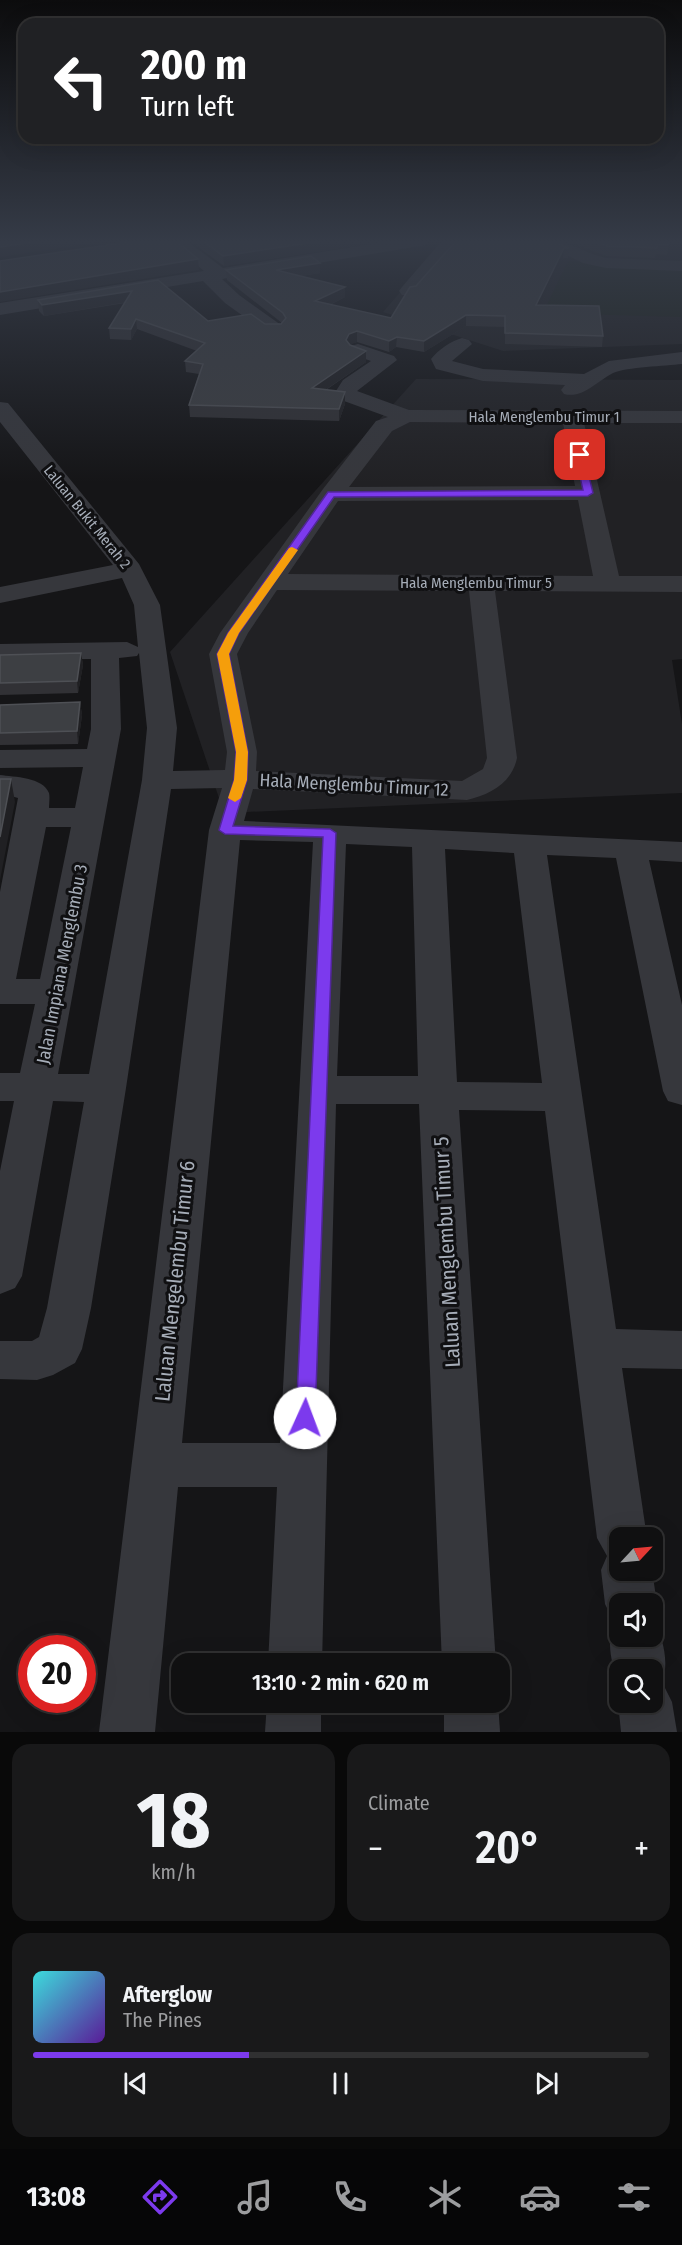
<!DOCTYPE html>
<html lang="en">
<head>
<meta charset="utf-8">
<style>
	:root { --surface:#101011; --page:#19191a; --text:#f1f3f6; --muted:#9c9d9f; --line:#303031; --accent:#7c3aed }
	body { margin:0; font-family:"Fira Sans Condensed",sans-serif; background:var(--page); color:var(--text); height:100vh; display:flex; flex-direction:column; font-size:22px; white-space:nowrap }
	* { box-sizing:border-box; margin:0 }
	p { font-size:20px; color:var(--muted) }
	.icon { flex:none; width:33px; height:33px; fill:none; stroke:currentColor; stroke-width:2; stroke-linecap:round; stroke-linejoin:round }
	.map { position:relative; height:1732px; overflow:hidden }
	.drawer { display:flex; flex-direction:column; gap:12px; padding:12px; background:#090909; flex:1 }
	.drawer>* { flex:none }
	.banner { position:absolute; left:18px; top:18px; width:646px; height:126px; border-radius:18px; box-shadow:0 6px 24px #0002,0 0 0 2px var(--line); background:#202124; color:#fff; overflow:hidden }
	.needle { width:39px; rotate:64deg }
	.controls { position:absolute; left:609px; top:1527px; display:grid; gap:12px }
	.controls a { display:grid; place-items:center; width:54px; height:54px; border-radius:12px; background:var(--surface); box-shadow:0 6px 24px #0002,0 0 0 2px var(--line); font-size:30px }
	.speed { position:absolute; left:18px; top:1635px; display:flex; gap:12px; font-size:30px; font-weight:700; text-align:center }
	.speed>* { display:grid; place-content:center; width:78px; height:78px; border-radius:50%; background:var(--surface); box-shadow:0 6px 24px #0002,0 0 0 2px var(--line); line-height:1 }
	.speed .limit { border:9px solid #d22; background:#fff; color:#111 }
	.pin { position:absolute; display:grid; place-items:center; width:51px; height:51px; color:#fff; margin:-26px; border-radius:12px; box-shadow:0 3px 9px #0006 }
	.me { position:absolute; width:66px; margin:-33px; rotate:2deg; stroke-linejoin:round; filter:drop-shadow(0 0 4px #0008) }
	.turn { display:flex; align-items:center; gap:21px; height:126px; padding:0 24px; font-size:27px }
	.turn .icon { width:78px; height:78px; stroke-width:2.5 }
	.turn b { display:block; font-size:42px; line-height:51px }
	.big { font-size:45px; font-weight:600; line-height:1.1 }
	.drawer .card { flex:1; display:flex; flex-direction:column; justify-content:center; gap:9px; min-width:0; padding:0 21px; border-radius:18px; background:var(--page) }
	.drawer .dial { align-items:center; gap:0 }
	.dial b { font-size:78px; line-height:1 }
	.song { display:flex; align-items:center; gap:18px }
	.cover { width:72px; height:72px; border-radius:9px; background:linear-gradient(135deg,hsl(180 70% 55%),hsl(270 70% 35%)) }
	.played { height:6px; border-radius:3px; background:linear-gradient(90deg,var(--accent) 35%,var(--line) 35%) }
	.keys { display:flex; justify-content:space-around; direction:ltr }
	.heat { display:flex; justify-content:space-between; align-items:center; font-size:33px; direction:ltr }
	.drawer .tiles { flex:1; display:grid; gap:12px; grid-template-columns:1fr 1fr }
	.card:last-child { grid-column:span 2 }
	.trip { position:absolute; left:171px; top:1653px; width:339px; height:60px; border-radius:18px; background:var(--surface); box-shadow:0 6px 24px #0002,0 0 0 2px var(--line); font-weight:600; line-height:60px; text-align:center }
	.tabs { display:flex; height:96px; justify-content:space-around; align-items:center; background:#060607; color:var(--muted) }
	.tabs .icon { width:42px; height:42px }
	.tabs .selected { color:var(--accent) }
	.tabs b { font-size:27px; color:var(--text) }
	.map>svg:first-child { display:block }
	.built { fill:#212124 }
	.green { fill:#1b221b }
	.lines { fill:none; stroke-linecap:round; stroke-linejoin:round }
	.minor { fill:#36373c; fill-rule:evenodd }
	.wall { fill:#313135 }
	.shaded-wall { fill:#202023 }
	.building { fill:#3d3f43; stroke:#4e5055; stroke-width:1.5 }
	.route { fill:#7c3aed; stroke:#51269a; stroke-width:1.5 }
	.slow { fill:#f59e0b }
	.labels { text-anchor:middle; stroke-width:6; stroke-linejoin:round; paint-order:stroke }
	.far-street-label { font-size:15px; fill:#a6adb8; stroke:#101012 }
	.street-label { font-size:18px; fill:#a6adb8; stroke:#101012 }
	.near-street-label { font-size:21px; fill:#a6adb8; stroke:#101012 }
</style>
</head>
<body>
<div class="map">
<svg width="682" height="1732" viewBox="0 0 682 1732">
	<rect width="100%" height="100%" fill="#151517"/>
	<g class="built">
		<polygon points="463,241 682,241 682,344 503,351 383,312 442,244"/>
		<polygon points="416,379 682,380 682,659 672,660 682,724 682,793 224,813 170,652"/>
	</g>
	<polygon class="green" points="568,261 682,269 682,319 681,317 543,313"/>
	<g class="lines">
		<g class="minor">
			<polygon points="169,241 187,241 223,268 390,241 429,241 426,245 222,279 239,295 281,325 284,329 281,333 267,333 225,303 203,281 0,315 0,303 204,271"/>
			<polygon points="448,241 474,241 471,245 452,251 414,295 402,295 399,291 402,287 440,243"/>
			<path d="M 543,241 C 573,240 580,252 606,258 L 682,261 L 682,271 L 606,268 L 583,263 L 546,245 Z"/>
			<path d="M 462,338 L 469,340 L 472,344 L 452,361 L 483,369 L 584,374 L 609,361 L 682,352 L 682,364 C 665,366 627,367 613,373 C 597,381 583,399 564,394 L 561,390 L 565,385 L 483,381 L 436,369 L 431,359 C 438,350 451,341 462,338 Z"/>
			<path d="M 358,344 L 394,356 L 397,360 L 357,391 L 409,410 L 682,411 L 682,423 L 584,423 L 619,576 L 682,576 L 682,592 L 495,591 L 517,758 C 512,783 490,795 467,800 L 253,789 L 244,821 L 682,842 L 682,862 L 649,860 L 682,1005 L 682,1105 L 668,1101 L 663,1091 L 616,858 L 547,855 L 616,1329 L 682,1331 L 682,1369 L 622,1368 L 647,1538 L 620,1538 L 620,1570 L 652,1570 L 657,1604 L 652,1614 L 652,1604 L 620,1604 L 620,1636 L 652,1636 L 654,1618 C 662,1638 670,1661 662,1682 L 672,1702 L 677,1732 L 621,1732 L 618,1702 L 620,1698 L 620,1702 L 652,1702 L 652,1670 L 620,1670 L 620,1685 C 611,1664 606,1643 614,1622 L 605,1604 L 601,1570 L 607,1556 L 597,1538 L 545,1111 L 459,1110 L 496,1664 L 442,1664 L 419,1104 L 336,1104 L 322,1664 L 268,1664 L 277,1487 L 178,1487 L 155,1732 L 99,1732 L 209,830 L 222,788 L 171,789 L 126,1088 L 91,1308 L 82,1349 L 75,1363 L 53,1375 L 37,1380 L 0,1379 L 0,1341 L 32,1341 L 39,1337 L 47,1308 L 84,1102 L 53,1101 L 22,1276 L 15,1288 L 0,1294 L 0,1171 L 14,1101 L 0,1101 L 0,1073 L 20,1073 L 35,1004 L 0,1004 L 0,892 L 18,798 L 0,793 L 0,775 C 14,777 43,777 49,793 C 50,797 49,804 49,808 L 75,808 L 83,767 L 0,768 L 0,750 L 87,749 L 91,729 L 91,659 L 0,660 L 0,644 L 127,642 L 138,647 L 134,605 L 122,578 L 0,603 L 0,587 L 113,565 L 0,422 L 0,402 L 8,403 L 139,564 L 160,605 L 177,728 L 173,771 L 225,770 L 227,752 L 209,654 L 220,633 L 323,489 L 376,421 L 388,417 L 344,401 L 336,391 L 343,380 L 371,361 L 351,354 L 348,350 L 351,346 ZM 410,422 L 563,423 L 575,486 L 349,487 L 392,431 ZM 578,500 L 593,576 L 288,574 L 338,501 ZM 277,590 L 469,591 L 487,758 L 483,769 L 462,781 L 256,771 L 257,752 L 237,654 L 248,633 ZM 139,653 L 147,728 L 142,780 L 89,1074 L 58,1074 L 121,729 L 119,658 L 137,656 ZM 46,827 L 71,827 L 40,979 L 16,979 ZM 240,840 L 313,842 L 280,1443 L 182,1443 ZM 346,844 L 412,847 L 418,1076 L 337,1076 ZM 445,849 L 514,853 L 542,1083 L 457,1082 Z"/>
			<polygon points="267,1702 321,1702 321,1732 265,1732"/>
			<polygon points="444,1702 498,1702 500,1732 444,1732"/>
		</g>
	</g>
	<g class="wall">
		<polygon points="190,241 386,241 224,266"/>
		<polygon points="461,241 569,248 568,258 563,258 541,305 603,336 602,347 505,344 505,327 466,326 424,352 396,347 389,352 357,342 350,344 366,362 326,390 345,392 345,404 339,421 190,417 189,405 199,374 186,372 185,361 197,351 137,329 131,340 110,339 109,328 125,303 44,316 39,311 38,300 158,280 208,321 281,324 282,323 227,280 226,270 320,263 320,273 301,276 345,297 330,305 391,318 416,286"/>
		<polygon points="559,241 669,241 667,255 656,254 655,258 606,256 570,242"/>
		<polygon points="81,653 83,665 78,693 0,695 0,655"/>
		<polygon points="80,702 82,715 78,744 0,745 0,705"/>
	</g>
	<g class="shaded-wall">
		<polygon points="39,241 106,241 0,257 0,247"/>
		<polygon points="321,241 386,241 224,266 223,256"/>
		<polygon points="564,248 563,258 536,316 536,305"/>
		<polygon points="198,259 199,270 0,302 0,292"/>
		<polygon points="320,263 320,273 276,280 276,270"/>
		<polygon points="345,287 345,297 315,312 315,301"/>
		<polygon points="132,291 133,301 44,316 42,305"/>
		<polygon points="466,315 466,326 424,352 424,341"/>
		<polygon points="136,319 137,329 131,340 131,329"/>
		<polygon points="357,331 357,342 349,345 346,340 349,334"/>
		<polygon points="397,337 396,347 389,352 389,341"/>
		<polygon points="366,351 366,362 312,399 312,388"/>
		<polygon points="345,392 345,404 339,421 339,409"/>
		<polygon points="81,653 83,665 78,693 77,681"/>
		<polygon points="80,702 82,715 78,744 77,731"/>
		<polygon points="11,779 15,802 0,880 0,837"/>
	</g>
	<g class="building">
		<polygon points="0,241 39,241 0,247"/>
		<polygon points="135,241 176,241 198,259 0,292 0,261"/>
		<polygon points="203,241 321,241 223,256"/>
		<polygon points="461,241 553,241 569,248 564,248 536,305 599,306 603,336 505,333 505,316 466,315 424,341 397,337 389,341 357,331 349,334 346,340 350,345 366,351 312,388 345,392 339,409 189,405 203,364 185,361 205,343 136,319 131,329 109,328 132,291 42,305 38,300 158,280 208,321 251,314 265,324 281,324 286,318 283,313 226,270 311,256 320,263 276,270 345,287 315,301 391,318 410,287 416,286 454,243"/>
		<polygon points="593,241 669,241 668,245 657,244 657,248 607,246"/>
		<polygon points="81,653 77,681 0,683 0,655"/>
		<polygon points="80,702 77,731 0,733 0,705"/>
		<polygon points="0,779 11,779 0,837"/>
	</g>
	<linearGradient id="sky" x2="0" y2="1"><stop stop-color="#0c0c0d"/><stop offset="0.5" stop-color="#353b47"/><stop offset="1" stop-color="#353b47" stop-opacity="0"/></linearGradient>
	<rect width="682" height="483" fill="url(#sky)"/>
	<polygon class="route" points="580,452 584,455 593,493 588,496 334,497 239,633 229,654 248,752 247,780 233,826 330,829 336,833 315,1418 312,1424 305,1426 299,1424 296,1418 323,837 225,834 219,830 234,780 236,752 217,654 228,633 328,492 583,490 575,455"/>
	<polygon class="slow" points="292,547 298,550 239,633 229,654 248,752 247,780 241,798 235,802 228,798 234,780 236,752 217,654 228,633 289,548"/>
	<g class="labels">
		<g class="far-street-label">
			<text x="544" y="422">Hala Menglembu Timur 1</text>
			<text transform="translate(87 517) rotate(51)" y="5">Laluan Bukit Merah 2</text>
			<text x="476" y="588">Hala Menglembu Timur 5</text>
		</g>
		<g class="street-label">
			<text transform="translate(354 785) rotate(3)" y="6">Hala Menglembu Timur 12</text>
			<text transform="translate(62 964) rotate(-79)" y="6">Jalan Impiana Menglembu 3</text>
		</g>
		<g class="near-street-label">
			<text transform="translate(447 1252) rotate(-93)" y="7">Laluan Menglembu Timur 5</text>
			<text transform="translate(175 1281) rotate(-84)" y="7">Laluan Mengelembu Timur 6</text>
		</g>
	</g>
</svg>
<div class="controls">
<a><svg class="needle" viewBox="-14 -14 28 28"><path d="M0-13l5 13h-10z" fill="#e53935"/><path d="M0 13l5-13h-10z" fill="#9c9d9f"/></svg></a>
<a><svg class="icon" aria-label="sound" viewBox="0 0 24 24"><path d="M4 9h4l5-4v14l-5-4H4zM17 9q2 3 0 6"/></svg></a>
<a><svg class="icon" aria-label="search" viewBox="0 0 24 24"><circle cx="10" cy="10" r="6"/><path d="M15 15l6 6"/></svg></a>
</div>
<div class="speed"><div class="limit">20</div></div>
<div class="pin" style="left:580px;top:455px;background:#d93025"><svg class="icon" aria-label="arrive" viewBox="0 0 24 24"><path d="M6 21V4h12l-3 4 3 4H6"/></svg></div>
<svg class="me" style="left:305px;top:1418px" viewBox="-20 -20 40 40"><circle r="19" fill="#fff"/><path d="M0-13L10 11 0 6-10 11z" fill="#7c3aed"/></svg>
<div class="trip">13:10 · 2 min · 620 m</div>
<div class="banner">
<div class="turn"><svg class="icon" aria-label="left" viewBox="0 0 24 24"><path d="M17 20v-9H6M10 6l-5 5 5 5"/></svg><div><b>200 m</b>Turn left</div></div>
</div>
</div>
<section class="drawer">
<div class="tiles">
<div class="card dial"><b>18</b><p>km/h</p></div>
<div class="card"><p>Climate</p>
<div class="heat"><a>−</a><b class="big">20°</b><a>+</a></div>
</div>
<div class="card">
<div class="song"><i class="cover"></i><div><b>Afterglow</b><p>The Pines</p></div></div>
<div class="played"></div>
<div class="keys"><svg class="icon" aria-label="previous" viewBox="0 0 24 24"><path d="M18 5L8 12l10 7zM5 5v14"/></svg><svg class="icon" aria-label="pause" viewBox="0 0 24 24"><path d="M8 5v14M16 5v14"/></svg><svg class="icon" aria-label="next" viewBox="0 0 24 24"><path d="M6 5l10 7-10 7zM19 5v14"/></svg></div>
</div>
</div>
</section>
<nav class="tabs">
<b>13:08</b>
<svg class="icon selected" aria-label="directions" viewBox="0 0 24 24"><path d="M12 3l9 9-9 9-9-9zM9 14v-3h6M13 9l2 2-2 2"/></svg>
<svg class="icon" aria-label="music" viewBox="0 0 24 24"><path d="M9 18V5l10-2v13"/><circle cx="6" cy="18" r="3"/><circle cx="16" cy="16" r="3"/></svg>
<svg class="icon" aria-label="phone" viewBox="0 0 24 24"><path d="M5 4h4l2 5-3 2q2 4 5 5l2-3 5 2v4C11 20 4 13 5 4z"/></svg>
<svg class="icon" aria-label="climate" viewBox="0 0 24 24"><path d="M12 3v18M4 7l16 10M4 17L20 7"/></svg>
<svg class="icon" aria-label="car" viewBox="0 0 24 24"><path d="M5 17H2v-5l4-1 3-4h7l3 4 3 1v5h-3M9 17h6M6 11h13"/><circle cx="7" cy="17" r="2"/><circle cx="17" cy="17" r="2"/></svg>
<svg class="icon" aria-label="filters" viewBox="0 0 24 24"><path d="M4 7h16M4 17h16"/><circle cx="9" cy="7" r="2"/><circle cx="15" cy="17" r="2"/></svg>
</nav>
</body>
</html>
